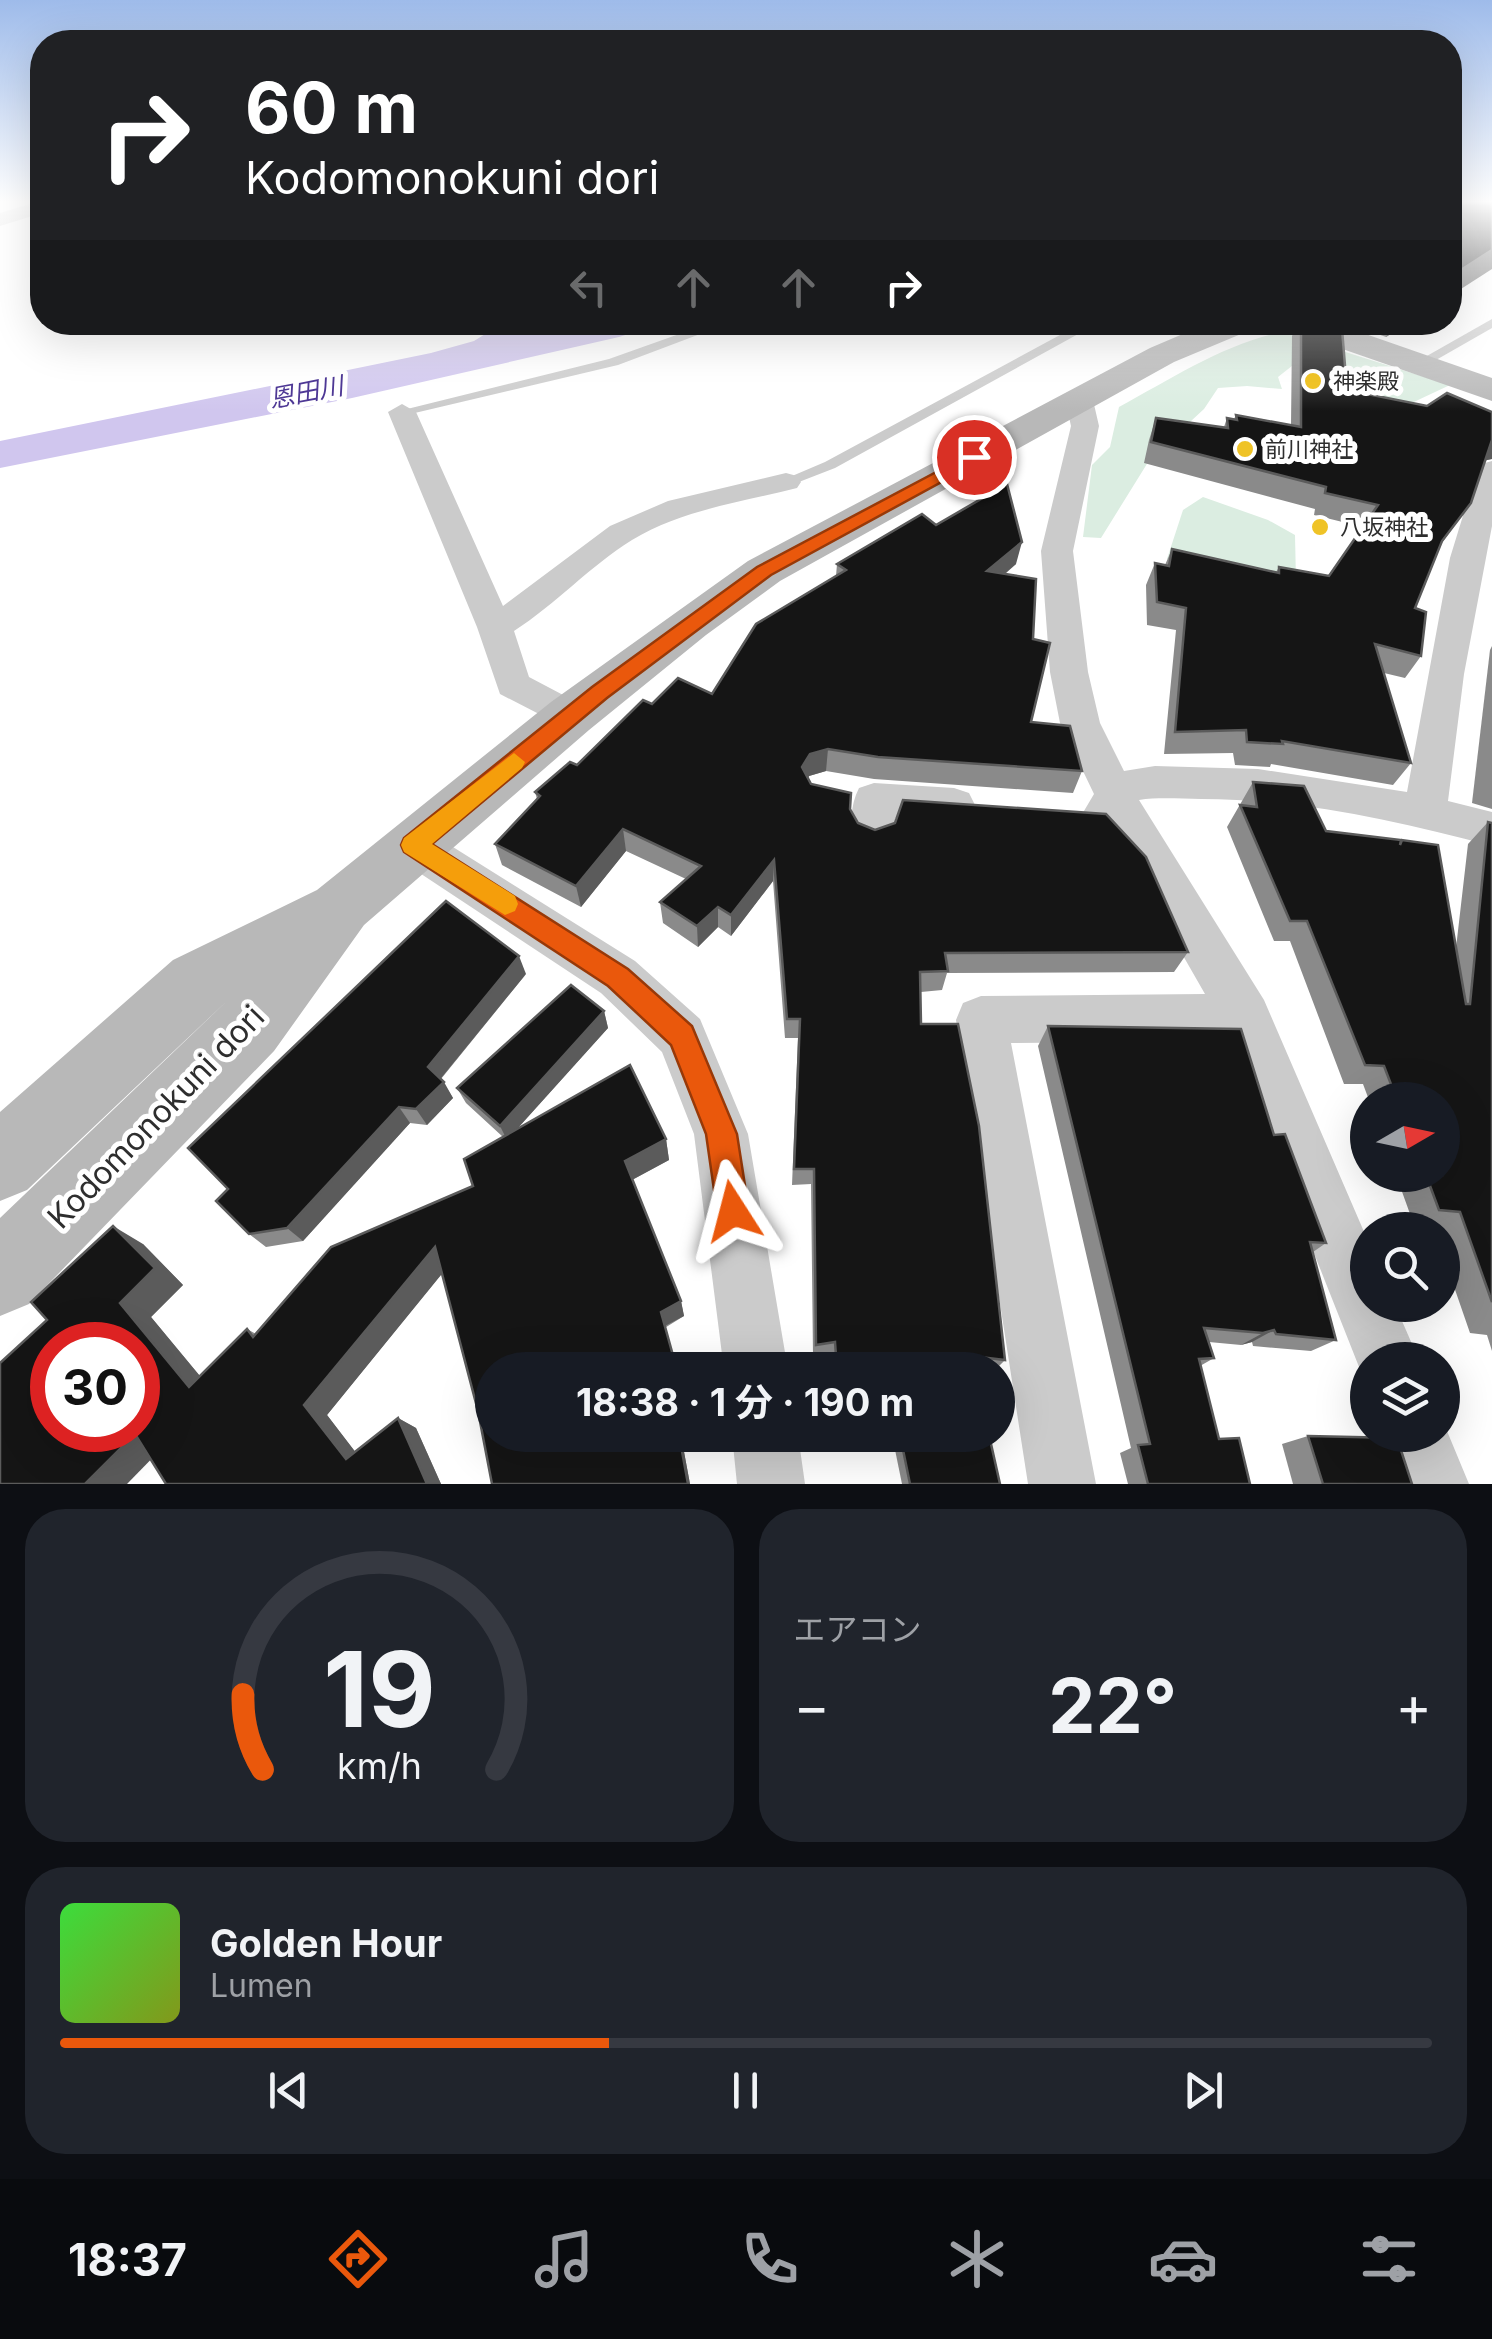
<!DOCTYPE html>
<html lang="ja">
<head>
<meta charset="utf-8">
<style>
	:root { --surface:#171b24; --page:#20242c; --text:#f1f3f6; --muted:#9ea1a6; --line:#363941; --accent:#ea580c }
	body { margin:0; font-family:Inter,"Noto Sans JP",sans-serif; background:var(--page); color:var(--text); height:100vh; display:flex; flex-direction:column; font-size:38px; white-space:nowrap }
	* { box-sizing:border-box; margin:0 }
	p { font-size:32px; color:var(--muted) }
	.icon { flex:none; width:55px; height:55px; fill:none; stroke:currentColor; stroke-width:2; stroke-linecap:round; stroke-linejoin:round }
	.map { position:relative; height:1484px; overflow:hidden }
	.panel { display:flex; flex-direction:column; gap:25px; padding:25px; background:#0d0f14; flex:1 }
	.panel>* { flex:none }
	.top-card { position:absolute; left:30px; top:30px; width:1432px; height:305px; border-radius:40px; box-shadow:0 10px 40px #0002; background:#202124; color:#fff; overflow:hidden }
	.needle { width:65px; rotate:81deg }
	.buttons { position:absolute; left:1350px; top:1082px; display:grid; gap:20px }
	.buttons a { display:grid; place-items:center; width:110px; height:110px; border-radius:50%; background:var(--surface); box-shadow:0 10px 40px #0002; font-size:50px }
	.speed { position:absolute; left:30px; top:1322px; display:flex; gap:20px; font-size:50px; font-weight:700; text-align:center }
	.speed>* { display:grid; place-content:center; width:130px; height:130px; border-radius:50%; background:var(--surface); box-shadow:0 10px 40px #0002; line-height:1 }
	.speed .limit { border:15px solid #d22; background:#fff; color:#111 }
	.pin { position:absolute; display:grid; place-items:center; width:85px; height:85px; color:#fff; margin:-42px; border:5px solid #fff; border-radius:50%; box-shadow:0 2px 10px #0007 }
	.me { position:absolute; width:110px; margin:-55px; rotate:351deg; stroke-linejoin:round; filter:drop-shadow(0 0 8px #0008) }
	.turn { display:flex; align-items:center; gap:35px; height:210px; padding:0 50px; font-size:45px }
	.turn .icon { width:130px; height:130px; stroke-width:2.5 }
	.turn b { display:block; font-size:70px; line-height:85px }
	.lanes { display:flex; align-items:center; height:95px; padding:0 50px; background:#0003; justify-content:center; gap:50px; direction:ltr }
	.lanes .off { opacity:.35 }
	.big { font-size:75px; font-weight:700; line-height:1.1 }
	.panel .tile { flex:1; display:flex; flex-direction:column; justify-content:center; gap:15px; min-width:0; padding:0 35px; border-radius:40px; background:var(--page) }
	.panel .dial { align-items:center; gap:0 }
	.dial svg { height:260px; overflow:visible; fill:none; stroke:var(--line); stroke-width:7; stroke-linecap:round; text-anchor:middle }
	.dial text { fill:var(--text); stroke:none }
	.song { display:flex; align-items:center; gap:30px }
	.cover { width:120px; height:120px; border-radius:15px; background:linear-gradient(135deg,hsl(120 70% 55%),hsl(70 70% 35%)) }
	.played { height:10px; border-radius:5px; background:linear-gradient(90deg,var(--accent) 40%,var(--line) 40%) }
	.keys { display:flex; justify-content:space-around; direction:ltr }
	.heat { display:flex; justify-content:space-between; align-items:center; font-size:55px; direction:ltr }
	.panel .tiles { flex:1; display:grid; gap:25px; grid-template-columns:1fr 1fr }
	.tile:last-child { grid-column:span 2 }
	.trip { position:absolute; left:475px; top:1352px; width:540px; height:100px; border-radius:50px; background:var(--surface); box-shadow:0 10px 40px #0002; font-weight:700; line-height:100px; text-align:center }
	.dock { display:flex; height:160px; justify-content:space-around; align-items:center; background:#090b0e; color:var(--muted) }
	.dock .icon { width:70px; height:70px }
	.dock .active { color:var(--accent) }
	.dock b { font-size:45px; color:var(--text) }
	.map>svg:first-child { display:block }
	.green { fill:#dbede1 }
	.water { fill:#d0c6ee }
	.lines { fill:none; stroke-linecap:round; stroke-linejoin:round }
	.lane { fill:#cbcbcb; fill-rule:evenodd }
	.street { fill:#cbcbcb; fill-rule:evenodd }
	.secondary { fill:#b8b8b8; fill-rule:evenodd }
	.wall { fill:#8a8a8a }
	.shaded-wall { fill:#5b5b5b }
	.building { fill:#151515; stroke:#5b5b5b; stroke-width:2.5; fill-rule:evenodd }
	.route { fill:#ea580c; stroke:#983908; stroke-width:2.5 }
	.slow { fill:#f59e0b }
	.poi-dot { fill:#efc327; stroke:#fff; stroke-width:4 }
	.labels { text-anchor:middle; stroke-width:10; stroke-linejoin:round; paint-order:stroke }
	.far-poi-label { font-size:22px; fill:#2e2e2e; stroke:#fff; text-anchor:start }
	.far-water-label { font-size:25px; font-style:italic; fill:#4e3895; stroke:#fff }
	.near-street-label { font-size:32px; fill:#2e2e2e; stroke:#fff }
</style>
</head>
<body>
<div class="map">
<svg width="1492" height="1484" viewBox="0 0 1492 1484">
	<rect width="100%" height="100%" fill="#fff"/>
	<g class="green">
		<path d="M 1282,332 L 1450,385 L 1384,416 L 1350,383 L 1297,362 L 1278,377 L 1282,389 L 1247,386 L 1218,388 L 1204,409 L 1150,459 L 1101,538 L 1083,537 L 1092,465 L 1110,447 L 1119,407 C 1171,379 1224,344 1282,332 Z"/>
		<polygon points="1203,497 1268,520 1295,535 1296,581 1167,559 1183,510"/>
	</g>
	<polygon class="water" points="503,323 663,323 619,337 352,398 0,468 0,441 431,353 474,341"/>
	<g class="lines">
		<g class="lane">
			<polygon points="1492,319 1492,328 1422,368 1411,365"/>
			<polygon points="713,322 732,322 618,365 402,416 395,412 609,359"/>
			<polygon points="1084,322 1100,322 835,468 786,487 778,482 825,462"/>
		</g>
		<g class="street">
			<polygon points="33,203 42,203 42,213 0,226 0,213"/>
			<path d="M 1079,392 L 1093,400 L 1099,426 L 1073,551 L 1088,672 L 1100,723 L 1124,771 L 1155,766 L 1258,769 L 1407,792 L 1450,558 L 1477,470 L 1481,464 L 1492,461 L 1492,526 L 1464,674 L 1448,801 L 1492,812 L 1492,846 C 1397,821 1300,799 1201,799 C 1181,799 1159,797 1139,800 L 1264,1000 L 1368,1241 L 1368,1305 L 1395,1305 L 1419,1360 L 1368,1360 L 1368,1383 L 1365,1382 L 1230,1041 L 1011,1043 L 1096,1484 L 1028,1484 L 956,1020 L 963,1003 L 981,996 L 1205,994 L 1111,830 L 1102,833 L 1087,828 L 1081,816 L 1094,794 L 1060,723 L 1050,672 L 1041,551 L 1071,426 L 1065,400 Z"/>
			<path d="M 402,404 L 416,412 L 503,606 L 610,526 L 668,501 L 786,473 L 797,476 L 801,482 L 797,488 C 742,502 681,510 632,540 C 590,566 556,604 514,631 L 529,677 L 584,706 L 590,716 L 584,726 L 570,730 L 500,694 L 477,627 L 388,412 Z"/>
			<path d="M 874,783 L 954,788 L 969,793 L 975,805 L 969,817 L 954,822 L 895,818 L 895,831 L 888,843 L 873,848 L 858,843 C 849,826 850,806 859,788 Z"/>
			<polygon points="413,827 429,832 635,961 700,1019 748,1134 788,1370 724,1370 694,1134 662,1052 601,993 397,858 391,845 397,832"/>
			<polygon points="1442,1419 1469,1484 1401,1484 1383,1435 1442,1435"/>
			<polygon points="732,1435 798,1435 805,1484 737,1484"/>
		</g>
		<g class="secondary">
			<polygon points="1211,322 1257,322 1253,329 1174,362 780,581 706,635 589,730 364,925 274,1051 29,1304 0,1316 0,1218 229,999 27,1190 0,1201 0,1112 173,960 317,890 551,702 748,561 1150,348"/>
			<polygon points="1281,322 1331,322 1492,378 1492,401 1285,329"/>
		</g>
	</g>
	<g class="wall">
		<polygon points="1298,322 1323,322 1347,390 1427,406 1492,412 1492,459 1485,460 1471,503 1439,547 1415,608 1421,656 1405,678 1384,673 1411,763 1393,785 1271,764 1270,767 1235,765 1233,753 1164,754 1176,630 1147,625 1146,585 1155,563 1165,565 1172,549 1276,572 1279,567 1329,576 1363,527 1314,515 1315,509 1144,463 1149,440 1156,418 1224,427 1227,418 1234,419 1236,415 1291,425 1292,336"/>
		<polygon points="1344,322 1409,322 1386,337"/>
		<polygon points="936,525 1016,564 1005,574 1033,639 1031,722 1082,771 1073,793 874,779 826,771 809,776 808,778 811,784 850,809 858,823 1188,952 1174,972 947,973 942,990 921,992 921,1024 1005,1360 995,1370 973,1368 974,1370 833,1370 832,1352 813,1356 811,1184 792,1185 798,1038 785,1038 773,881 731,936 718,927 698,947 663,923 660,902 686,879 626,851 581,907 502,865 495,844 537,799 535,792 577,765 652,704 712,694 836,576 837,564"/>
		<polygon points="1492,646 1492,809 1472,803 1490,650"/>
		<polygon points="1253,782 1326,831 1456,948 1468,844 1488,822 1492,823 1492,1351 1487,1335 1470,1333 1442,1252 1442,1230 1435,1230 1434,1227 1414,1225 1396,1175 1442,1175 1442,1100 1369,1100 1363,1084 1344,1084 1290,941 1274,941 1227,827"/>
		<polygon points="526,974 441,1079 453,1098 427,1125 410,1123 303,1241 266,1247 249,1234"/>
		<polygon points="604,1011 608,1028 517,1129 666,1139 669,1160 632,1180 681,1301 684,1316 492,1435 696,1435 682,1441 690,1484 492,1484 478,1411 442,1273 327,1415 355,1452 398,1418 416,1428 441,1484 166,1484 143,1244 183,1285 151,1317 200,1376 247,1329 256,1334 473,1186 503,1137 466,1103 457,1088"/>
		<polygon points="1048,1026 1274,1135 1326,1243 1313,1252 1336,1340 1311,1351 1253,1346 1252,1342 1241,1345 1209,1342 1214,1358 1200,1366 1219,1439 1250,1484 1128,1484 1120,1453 1131,1448 1038,1046"/>
		<polygon points="892,1435 989,1435 1000,1484 902,1484"/>
		<polygon points="1308,1436 1412,1484 1293,1484 1282,1444"/>
	</g>
	<g class="shaded-wall">
		<polygon points="1492,250 1492,269 1450,296 1450,277"/>
		<polygon points="1393,322 1409,322 1386,337"/>
		<polygon points="1492,440 1492,459 1478,462"/>
		<polygon points="1022,542 1016,564 982,593 987,571"/>
		<polygon points="828,749 826,771 809,776 801,789 802,767 810,754"/>
		<polygon points="623,829 626,851 581,907 576,886"/>
		<polygon points="774,860 773,881 731,936 731,915"/>
		<polygon points="718,907 718,927 698,947 697,926"/>
		<polygon points="519,956 526,974 437,1083 428,1067"/>
		<polygon points="604,1011 608,1028 507,1140 500,1126"/>
		<polygon points="444,1082 453,1098 427,1125 416,1109"/>
		<polygon points="399,1107 410,1123 303,1241 287,1228"/>
		<polygon points="666,1139 669,1160 630,1181 625,1161"/>
		<polygon points="113,1226 143,1244 183,1285 151,1317 218,1398 189,1387 120,1303"/>
		<polygon points="435,1247 450,1264 327,1415 367,1467 346,1459 304,1405"/>
		<polygon points="681,1301 684,1316 665,1326 661,1312"/>
		<polygon points="1274,1330 1252,1342 1241,1345 1263,1333"/>
		<polygon points="398,1418 416,1428 441,1484 427,1484"/>
		<polygon points="135,1434 167,1443 127,1484 85,1484"/>
		<polygon points="679,1435 696,1435 682,1441 690,1484 688,1484"/>
	</g>
	<g class="building">
		<polygon points="1450,203 1492,203 1492,250 1450,277"/>
		<polygon points="1301,322 1322,322 1342,329 1347,390 1427,406 1447,393 1492,412 1492,440 1471,503 1442,541 1415,608 1426,612 1421,656 1375,644 1411,763 1282,741 1283,744 1247,742 1246,730 1175,732 1186,608 1157,602 1155,563 1169,566 1172,549 1279,573 1279,567 1329,576 1378,505 1325,493 1326,487 1151,442 1156,418 1228,428 1227,418 1237,420 1236,415 1301,427"/>
		<polygon points="1007,484 1022,542 987,571 1036,579 1033,639 1050,643 1031,722 1070,726 1082,771 878,757 828,749 810,754 802,767 811,784 851,793 850,809 858,823 875,830 895,823 903,800 1106,814 1146,857 1188,952 945,953 948,971 920,972 921,1024 958,1024 979,1126 1005,1360 971,1356 974,1370 837,1370 835,1342 816,1345 814,1169 794,1169 800,1019 787,1019 774,860 731,915 718,907 697,926 660,902 701,866 623,829 576,886 495,844 540,796 535,792 570,762 577,765 643,700 652,704 678,678 712,694 756,624 846,570 837,564 922,514 936,525"/>
		<polygon points="1253,782 1304,786 1326,831 1401,840 1400,845 1402,840 1438,845 1466,1004 1470,1004 1488,822 1492,823 1492,1302 1460,1212 1439,1210 1426,1175 1442,1175 1442,1100 1397,1100 1384,1066 1365,1065 1307,921 1290,921 1240,805 1257,807"/>
		<polygon points="446,901 519,956 428,1067 444,1082 416,1109 399,1107 287,1228 249,1234 216,1201 228,1189 188,1148"/>
		<polygon points="571,985 604,1011 500,1126 457,1088"/>
		<polygon points="1048,1026 1241,1029 1274,1135 1285,1134 1326,1243 1310,1242 1336,1340 1276,1334 1274,1330 1263,1333 1204,1328 1214,1358 1199,1359 1219,1439 1239,1438 1250,1484 1148,1484 1138,1445 1150,1444"/>
		<path d="M 630,1065 L 666,1139 L 625,1161 L 681,1301 L 661,1312 L 677,1370 L 492,1370 L 492,1435 L 679,1435 L 688,1484 L 492,1484 L 478,1411 L 435,1247 L 304,1405 L 346,1459 L 398,1418 L 427,1484 L 166,1484 L 135,1434 L 85,1484 L 0,1484 L 0,1363 L 47,1320 L 31,1302 L 113,1226 L 155,1268 L 120,1303 L 189,1387 L 247,1329 L 253,1337 L 331,1247 L 473,1186 L 464,1159 ZM 52,1345 L 138,1345 L 138,1430 L 52,1430 Z"/>
		<polygon points="900,1435 989,1435 1000,1484 910,1484"/>
		<polygon points="1308,1436 1397,1438 1412,1484 1323,1484"/>
	</g>
	<linearGradient id="sky" x2="0" y2="1"><stop stop-color="#9ebbea"/><stop offset="0.49" stop-color="#fff"/><stop offset="1" stop-color="#fff" stop-opacity="0"/></linearGradient>
	<rect width="1492" height="411" fill="url(#sky)"/>
	<polygon class="route" points="974,452 980,453 980,461 771,575 607,698 432,844 628,969 692,1026 737,1134 749,1211 745,1222 733,1227 721,1222 717,1211 706,1134 671,1045 608,986 404,852 401,845 404,838 592,687 757,567"/>
	<polygon class="slow" points="514,753 525,762 522,768 432,844 515,896 518,904 515,911 505,915 404,852 401,845 404,838"/>
	<g class="poi-dot">
		<circle cx="1313" cy="381" r="10"/>
		<circle cx="1245" cy="449" r="10"/>
		<circle cx="1320" cy="527" r="10"/>
	</g>
	<g class="labels">
		<g class="far-poi-label">
			<text x="1333" y="389">神楽殿</text>
			<text x="1265" y="457">前川神社</text>
			<text x="1340" y="535">八坂神社</text>
		</g>
		<g class="far-water-label">
			<text transform="translate(306 392) rotate(-11)" y="9">恩田川</text>
		</g>
		<g class="near-street-label">
			<text transform="translate(156 1117) rotate(-46)" y="11">Kodomonokuni dori</text>
		</g>
	</g>
</svg>
<div class="buttons">
<a><svg class="needle" viewBox="-14 -14 28 28"><path d="M0-13l5 13h-10z" fill="#e53935"/><path d="M0 13l5-13h-10z" fill="#9ea1a6"/></svg></a>
<a><svg class="icon" aria-label="search" viewBox="0 0 24 24"><circle cx="10" cy="10" r="6"/><path d="M15 15l6 6"/></svg></a>
<a><svg class="icon" aria-label="layers" viewBox="0 0 24 24"><path d="M12 4l9 5-9 5-9-5zM3 14l9 5 9-5"/></svg></a>
</div>
<div class="speed"><div class="limit">30</div></div>
<div class="pin" style="left:974px;top:457px;background:#d93025"><svg class="icon" aria-label="arrive" viewBox="0 0 24 24"><path d="M6 21V4h12l-3 4 3 4H6"/></svg></div>
<svg class="me" style="left:733px;top:1211px" viewBox="-20 -20 40 40"><path d="M0-17L14 15 0 8-14 15z" fill="#ea580c" stroke="#fff" stroke-width="4"/></svg>
<div class="trip">18:38 · 1 分 · 190 m</div>
<div class="top-card">
<div class="turn"><svg class="icon" aria-label="right" viewBox="0 0 24 24"><path d="M7 20v-9h11M14 6l5 5-5 5"/></svg><div><b>60 m</b>Kodomonokuni dori</div></div>
<div class="lanes"><svg class="icon off" aria-label="left" viewBox="0 0 24 24"><path d="M17 20v-9H6M10 6l-5 5 5 5"/></svg><svg class="icon off" aria-label="ahead" viewBox="0 0 24 24"><path d="M12 20V5M6 11l6-6 6 6"/></svg><svg class="icon off" aria-label="ahead" viewBox="0 0 24 24"><path d="M12 20V5M6 11l6-6 6 6"/></svg><svg class="icon" aria-label="right" viewBox="0 0 24 24"><path d="M7 20v-9h11M14 6l5 5-5 5"/></svg></div>
</div>
</div>
<section class="panel">
<div class="tiles">
<div class="tile dial"><svg viewBox="0 0 100 80">
<path d="M14 69A42 42 0 1 1 86 69"/>
<path d="M14 69A42 42 0 0 1 8 46" stroke="#ea580c"/>
<text x="50" y="56" font-size="32" font-weight="700">19</text>
<text x="50" y="72" font-size="11">km/h</text>
</svg></div>
<div class="tile"><p>エアコン</p>
<div class="heat"><a>−</a><b class="big">22°</b><a>+</a></div>
</div>
<div class="tile">
<div class="song"><i class="cover"></i><div><b>Golden Hour</b><p>Lumen</p></div></div>
<div class="played"></div>
<div class="keys"><svg class="icon" aria-label="previous" viewBox="0 0 24 24"><path d="M18 5L8 12l10 7zM5 5v14"/></svg><svg class="icon" aria-label="pause" viewBox="0 0 24 24"><path d="M8 5v14M16 5v14"/></svg><svg class="icon" aria-label="next" viewBox="0 0 24 24"><path d="M6 5l10 7-10 7zM19 5v14"/></svg></div>
</div>
</div>
</section>
<nav class="dock">
<b>18:37</b>
<svg class="icon active" aria-label="directions" viewBox="0 0 24 24"><path d="M12 3l9 9-9 9-9-9zM9 14v-3h6M13 9l2 2-2 2"/></svg>
<svg class="icon" aria-label="music" viewBox="0 0 24 24"><path d="M9 18V5l10-2v13"/><circle cx="6" cy="18" r="3"/><circle cx="16" cy="16" r="3"/></svg>
<svg class="icon" aria-label="phone" viewBox="0 0 24 24"><path d="M5 4h4l2 5-3 2q2 4 5 5l2-3 5 2v4C11 20 4 13 5 4z"/></svg>
<svg class="icon" aria-label="climate" viewBox="0 0 24 24"><path d="M12 3v18M4 7l16 10M4 17L20 7"/></svg>
<svg class="icon" aria-label="car" viewBox="0 0 24 24"><path d="M5 17H2v-5l4-1 3-4h7l3 4 3 1v5h-3M9 17h6M6 11h13"/><circle cx="7" cy="17" r="2"/><circle cx="17" cy="17" r="2"/></svg>
<svg class="icon" aria-label="filters" viewBox="0 0 24 24"><path d="M4 7h16M4 17h16"/><circle cx="9" cy="7" r="2"/><circle cx="15" cy="17" r="2"/></svg>
</nav>
</body>
</html>
